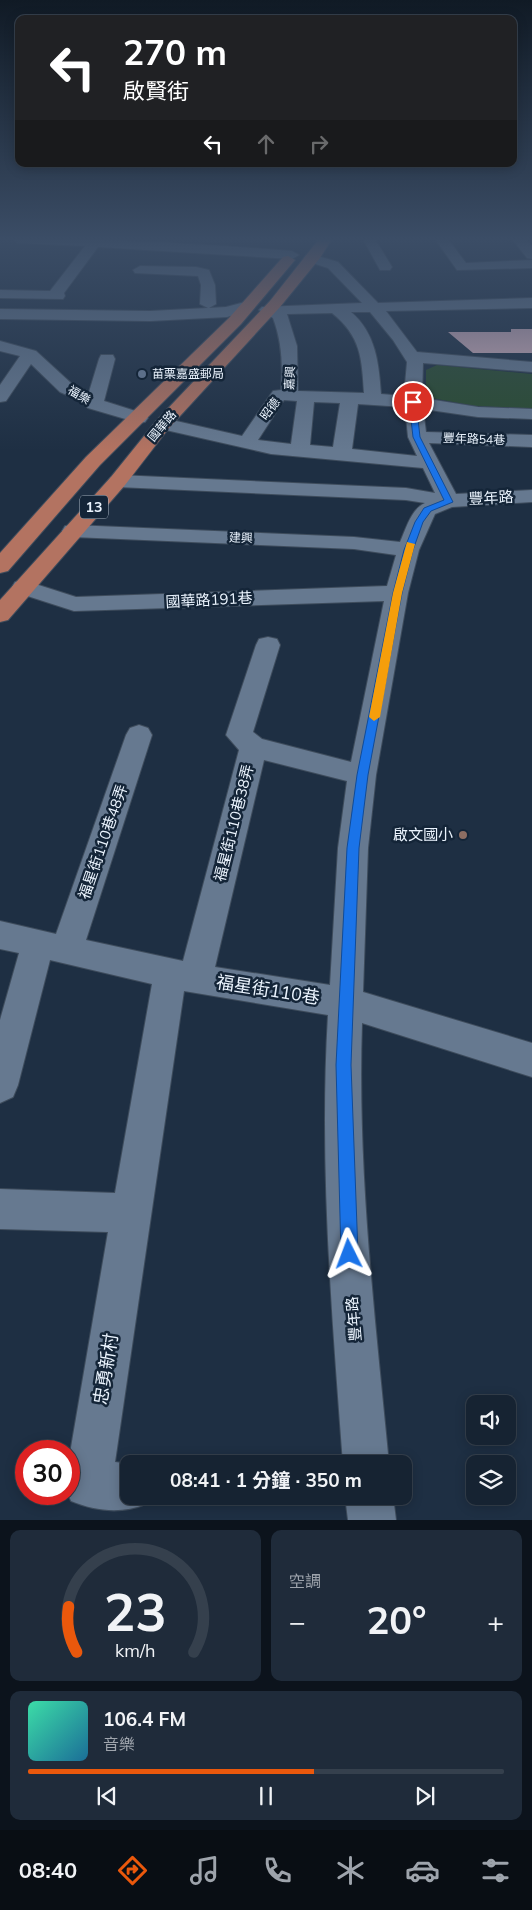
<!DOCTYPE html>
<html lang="zh-TW">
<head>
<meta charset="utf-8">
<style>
	:root { --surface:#162332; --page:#1f2b3a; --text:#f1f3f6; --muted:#9ea4ac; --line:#35404d; --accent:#ea580c }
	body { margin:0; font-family:Mulish,"Noto Sans TC",sans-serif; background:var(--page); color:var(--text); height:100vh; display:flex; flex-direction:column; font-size:19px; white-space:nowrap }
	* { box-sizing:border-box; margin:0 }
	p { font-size:16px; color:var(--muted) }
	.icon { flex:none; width:28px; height:28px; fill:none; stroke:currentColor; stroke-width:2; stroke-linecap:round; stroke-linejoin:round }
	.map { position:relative; height:1520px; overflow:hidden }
	.side { display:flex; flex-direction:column; gap:10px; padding:10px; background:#0c131c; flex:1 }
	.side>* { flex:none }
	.hud { position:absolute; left:15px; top:15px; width:502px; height:152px; border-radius:10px; box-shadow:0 2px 12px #0003,0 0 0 1px var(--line); background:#202124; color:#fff; overflow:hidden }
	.controls { position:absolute; left:466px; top:1395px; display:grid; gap:10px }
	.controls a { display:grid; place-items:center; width:50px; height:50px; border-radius:10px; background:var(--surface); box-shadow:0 2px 12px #0003,0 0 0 1px var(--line); font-size:25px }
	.speed { position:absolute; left:15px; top:1440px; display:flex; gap:10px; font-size:25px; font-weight:700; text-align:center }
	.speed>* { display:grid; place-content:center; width:65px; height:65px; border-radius:50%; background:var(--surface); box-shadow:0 2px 12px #0003,0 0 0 1px var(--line); line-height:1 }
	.speed .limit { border:8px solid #d22; background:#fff; color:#111 }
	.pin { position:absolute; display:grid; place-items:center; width:42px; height:42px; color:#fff; margin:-21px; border:2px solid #fff; border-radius:50%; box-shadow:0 1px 5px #0007 }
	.me { position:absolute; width:55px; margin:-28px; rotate:357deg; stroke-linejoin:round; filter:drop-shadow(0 0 4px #0008) }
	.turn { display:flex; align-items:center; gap:18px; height:105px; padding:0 25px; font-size:22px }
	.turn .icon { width:65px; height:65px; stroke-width:2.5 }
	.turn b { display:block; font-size:35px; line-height:42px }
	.lanes { display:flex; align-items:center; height:48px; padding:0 25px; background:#0003; justify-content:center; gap:25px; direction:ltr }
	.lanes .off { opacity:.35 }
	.big { font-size:38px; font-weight:700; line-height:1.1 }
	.side .widget { flex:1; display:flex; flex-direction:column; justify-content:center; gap:8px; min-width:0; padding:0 18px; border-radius:10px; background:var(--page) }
	.side .dial { align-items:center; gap:0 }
	.dial svg { height:130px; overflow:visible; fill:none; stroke:var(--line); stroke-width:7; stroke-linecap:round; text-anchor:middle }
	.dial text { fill:var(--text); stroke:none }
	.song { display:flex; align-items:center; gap:15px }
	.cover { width:60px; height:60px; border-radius:8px; background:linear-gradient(135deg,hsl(160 70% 55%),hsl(200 70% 35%)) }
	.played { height:5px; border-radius:2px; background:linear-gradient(90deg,var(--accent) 60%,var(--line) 60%) }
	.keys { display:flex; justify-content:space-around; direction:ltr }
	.heat { display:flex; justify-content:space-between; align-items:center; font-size:28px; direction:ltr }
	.side .tiles { flex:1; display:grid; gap:10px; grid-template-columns:1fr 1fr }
	.widget:last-child { grid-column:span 2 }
	.trip { position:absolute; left:120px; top:1455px; width:292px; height:50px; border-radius:10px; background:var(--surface); box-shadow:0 2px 12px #0003,0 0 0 1px var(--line); font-weight:700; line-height:50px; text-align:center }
	.dock { display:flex; height:80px; justify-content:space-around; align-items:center; background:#090e14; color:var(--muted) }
	.dock .icon { width:35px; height:35px }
	.dock .active { color:var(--accent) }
	.dock b { font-size:22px; color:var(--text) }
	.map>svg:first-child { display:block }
	.green { fill:#2a4c30 }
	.building { fill:#d2b0bd }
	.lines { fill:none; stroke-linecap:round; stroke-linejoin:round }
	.minor-casing { stroke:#3e4c5c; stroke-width:2 }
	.major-casing { stroke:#3e4c5c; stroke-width:2 }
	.minor { fill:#667990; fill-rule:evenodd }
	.major { fill:#b37361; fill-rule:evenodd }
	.route { fill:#1a73e8; stroke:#114b97 }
	.slow { fill:#f59e0b }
	.service-dot { fill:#5c6f8a; stroke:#142538; stroke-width:2 }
	.education-dot { fill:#8d6e63; stroke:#142538; stroke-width:2 }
	.labels { text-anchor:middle; stroke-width:5; stroke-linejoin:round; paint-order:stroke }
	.far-poi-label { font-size:12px; fill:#ebf4fe; stroke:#142538; text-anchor:start }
	.far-street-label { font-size:12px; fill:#ebf4fe; stroke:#142538 }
	.shield { fill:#142538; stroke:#aab6c3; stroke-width:1 }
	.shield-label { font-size:14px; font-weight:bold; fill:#ebf4fe }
	.street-label { font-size:15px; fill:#ebf4fe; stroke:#142538 }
	.poi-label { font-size:15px; fill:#ebf4fe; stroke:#142538; text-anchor:end }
	.near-street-label { font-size:18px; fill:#ebf4fe; stroke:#142538 }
</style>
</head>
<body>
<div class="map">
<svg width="532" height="1520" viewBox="0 0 532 1520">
	<rect width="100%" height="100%" fill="#1e2f43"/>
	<polygon class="green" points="437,365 532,374 532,409 475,406 426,397 426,370"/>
	<polygon class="building" points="511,329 532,329 532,353 473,353 448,332 511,332"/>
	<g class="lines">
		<g class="minor-casing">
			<g id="minor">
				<path d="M 12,239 C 106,239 198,243 292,251 L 299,255 L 292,259 L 98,247 L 64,293 L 65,296 L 63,299 L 0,298 L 0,290 L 50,291 L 85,246 L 18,243 Z"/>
				<polygon points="363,239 375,239 392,267 390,270 380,270"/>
				<polygon points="435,239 448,239 466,263 532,260 532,268 457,270"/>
				<polygon points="512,239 526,239 532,246 532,259 527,258"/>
				<path d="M 311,254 L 338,262 L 378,303 L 532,298 L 532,308 L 386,311 L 417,352 L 532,362 L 532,372 L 423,363 L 422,398 L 478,407 L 532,409 L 532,419 L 478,417 L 423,409 L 426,432 L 532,435 L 532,447 L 429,443 L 456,494 L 532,490 L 532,502 L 452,507 L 435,514 L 419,550 L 408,593 L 376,775 L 368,848 L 363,992 L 532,1043 L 532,1077 L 362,1023 C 357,1171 375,1317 389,1464 L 343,1464 C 332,1315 319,1165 328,1015 L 184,991 L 115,1462 L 130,1464 L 129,1496 L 149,1496 L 146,1504 C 122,1514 95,1511 71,1501 L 68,1494 L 69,1459 L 108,1232 L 0,1229 L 0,1189 L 115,1193 L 152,984 L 50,960 L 18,1085 L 13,1097 L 0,1103 L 0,1020 L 19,953 L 0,949 L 0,921 L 56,934 L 126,735 L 130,728 L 139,725 L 148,728 L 152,735 L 86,940 L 183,961 L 239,750 L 226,735 L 256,645 L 259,639 L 268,637 L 277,639 L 280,645 L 253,732 L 262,739 L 351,762 L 384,601 L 74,611 L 15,592 L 12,587 L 15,582 L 23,580 L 76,597 L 387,586 L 396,555 L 354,549 L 73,537 L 65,536 L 62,531 L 65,526 L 73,525 L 354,537 L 400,542 C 406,529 411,509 425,503 L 406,500 L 118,487 L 111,485 L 108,481 L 111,477 L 118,475 L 406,488 L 435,493 L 423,468 L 271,454 L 157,428 L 154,424 L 157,420 L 163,418 L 242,436 L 273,391 L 281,390 C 283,365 282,342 273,318 L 259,310 L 262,307 L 362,303 L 328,268 L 306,261 L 304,258 L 306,255 ZM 351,312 L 370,312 L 393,340 L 407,362 L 404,396 L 381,394 C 379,364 376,333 351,312 ZM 332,313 C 361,336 362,359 364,393 L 298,391 L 297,346 L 287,314 ZM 284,400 L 297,401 L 291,444 L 258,440 ZM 314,402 L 340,403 L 333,447 L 310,445 ZM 358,404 L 405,407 L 408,437 L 417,456 L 352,449 ZM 264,760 L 347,781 L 338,848 L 330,985 L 215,967 Z"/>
				<polygon points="140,266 196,267 209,270 215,285 216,304 209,308 226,307 245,302 253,307 250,310 227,317 150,321 0,319 0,309 150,311 208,308 200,304 201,285 198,276 135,273 133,270"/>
				<polygon points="0,341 36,351 72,384 89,392 99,359 101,355 113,355 115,359 104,401 145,414 148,418 145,422 139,423 88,408 80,401 60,392 31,364 6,401 0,402 0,385 20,356 0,351"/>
				<polygon points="345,1496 393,1496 396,1520 348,1520"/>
			</g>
		</g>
		<g class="major-casing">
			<g id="major">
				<polygon points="319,239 332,239 320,258 280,307 169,428 125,485 8,620 0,622 0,600 111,477 157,420 270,301"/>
				<polygon points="288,256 295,260 241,324 100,465 8,571 0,573 0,553 86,457 229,318 283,257"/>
			</g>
		</g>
		<use href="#minor" class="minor"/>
		<use href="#major" class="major"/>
	</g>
	<linearGradient id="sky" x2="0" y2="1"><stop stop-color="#101a25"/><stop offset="0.53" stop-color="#3b4d66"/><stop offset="1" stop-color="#3b4d66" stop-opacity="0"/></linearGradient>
	<rect width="532" height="451" fill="url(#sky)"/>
	<polygon class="route" points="413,400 416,402 420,437 453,502 431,511 423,522 413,550 402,593 368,775 359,848 351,1065 358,1254 355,1260 349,1263 343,1260 341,1254 336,1065 347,848 357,775 393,593 404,550 415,522 424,508 444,500 413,437 409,402"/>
	<polygon class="slow" points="407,542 415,544 402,593 380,717 374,721 369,717 393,593"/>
	<circle class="service-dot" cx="142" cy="374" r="5"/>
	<circle class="education-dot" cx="463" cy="835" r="5"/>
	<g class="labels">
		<g class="far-poi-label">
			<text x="152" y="378">苗栗嘉盛郵局</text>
		</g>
		<g class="far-street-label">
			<text transform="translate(290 378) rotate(-87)" y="4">嘉興</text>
			<text transform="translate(79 395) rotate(31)" y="4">福樂</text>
			<text transform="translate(270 409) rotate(-53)" y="4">昭德</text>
			<text transform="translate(162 426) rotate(-50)" y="4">國華路</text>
			<text transform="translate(474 439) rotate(2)" y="4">豐年路54巷</text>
			<text transform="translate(241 538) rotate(2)" y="4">建興</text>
		</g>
		<rect class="shield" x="80" y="495.5" width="28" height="23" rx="4"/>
		<g class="shield-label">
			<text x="94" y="512">13</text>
		</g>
		<g class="street-label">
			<text transform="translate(491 498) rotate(-3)" y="5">豐年路</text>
			<text transform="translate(209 600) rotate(-3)" y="5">國華路191巷</text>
			<text transform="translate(234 823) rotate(-76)" y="5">福星街110巷38弄</text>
			<text transform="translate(103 842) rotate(-71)" y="5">福星街110巷48弄</text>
			<text transform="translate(354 1319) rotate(-95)" y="5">豐年路</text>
		</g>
		<g class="poi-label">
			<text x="453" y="840">啟文國小</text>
		</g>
		<g class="near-street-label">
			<text transform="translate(268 990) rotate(9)" y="6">福星街110巷</text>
			<text transform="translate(106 1369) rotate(-81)" y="6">忠勇新村</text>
		</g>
	</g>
</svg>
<div class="controls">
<a><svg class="icon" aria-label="sound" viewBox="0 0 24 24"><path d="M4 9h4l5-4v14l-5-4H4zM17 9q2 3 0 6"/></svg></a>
<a><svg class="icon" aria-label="layers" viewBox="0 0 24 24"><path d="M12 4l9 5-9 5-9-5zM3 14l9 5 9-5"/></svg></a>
</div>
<div class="speed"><div class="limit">30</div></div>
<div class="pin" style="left:413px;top:402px;background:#d93025"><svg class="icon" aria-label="arrive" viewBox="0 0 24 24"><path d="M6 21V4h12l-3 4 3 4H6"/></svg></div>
<svg class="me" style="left:349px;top:1254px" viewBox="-20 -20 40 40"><path d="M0-17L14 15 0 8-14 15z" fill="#1a73e8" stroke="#fff" stroke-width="4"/></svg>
<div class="trip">08:41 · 1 分鐘 · 350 m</div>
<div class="hud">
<div class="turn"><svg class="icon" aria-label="left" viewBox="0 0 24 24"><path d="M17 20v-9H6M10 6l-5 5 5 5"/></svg><div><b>270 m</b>啟賢街</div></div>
<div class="lanes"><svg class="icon" aria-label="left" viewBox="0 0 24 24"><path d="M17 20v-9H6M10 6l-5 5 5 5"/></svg><svg class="icon off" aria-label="ahead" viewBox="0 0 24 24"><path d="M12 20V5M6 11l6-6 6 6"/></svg><svg class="icon off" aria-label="right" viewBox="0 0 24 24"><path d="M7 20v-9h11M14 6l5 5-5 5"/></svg></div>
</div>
</div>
<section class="side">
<div class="tiles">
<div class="widget dial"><svg viewBox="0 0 100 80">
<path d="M14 69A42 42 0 1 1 86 69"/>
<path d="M14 69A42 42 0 0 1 9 41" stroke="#ea580c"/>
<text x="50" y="56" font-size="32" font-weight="700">23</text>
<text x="50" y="72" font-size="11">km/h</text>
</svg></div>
<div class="widget"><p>空調</p>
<div class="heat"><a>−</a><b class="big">20°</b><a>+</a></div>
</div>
<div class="widget">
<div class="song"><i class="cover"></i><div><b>106.4 FM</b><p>音樂</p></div></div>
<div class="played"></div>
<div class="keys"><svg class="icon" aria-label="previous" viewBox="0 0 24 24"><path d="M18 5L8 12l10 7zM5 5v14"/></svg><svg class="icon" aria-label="pause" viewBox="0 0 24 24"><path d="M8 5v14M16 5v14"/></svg><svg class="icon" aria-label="next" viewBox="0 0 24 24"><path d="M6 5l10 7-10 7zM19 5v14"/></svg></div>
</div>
</div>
</section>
<nav class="dock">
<b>08:40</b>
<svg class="icon active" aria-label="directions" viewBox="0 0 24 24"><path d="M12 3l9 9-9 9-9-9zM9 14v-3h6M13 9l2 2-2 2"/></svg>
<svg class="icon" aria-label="music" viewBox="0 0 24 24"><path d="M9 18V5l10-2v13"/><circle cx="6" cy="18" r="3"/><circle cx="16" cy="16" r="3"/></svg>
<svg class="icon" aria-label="phone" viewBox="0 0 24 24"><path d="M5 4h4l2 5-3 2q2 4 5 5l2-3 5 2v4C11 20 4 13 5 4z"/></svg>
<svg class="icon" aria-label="climate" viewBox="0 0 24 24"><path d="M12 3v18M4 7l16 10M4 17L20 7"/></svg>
<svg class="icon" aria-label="car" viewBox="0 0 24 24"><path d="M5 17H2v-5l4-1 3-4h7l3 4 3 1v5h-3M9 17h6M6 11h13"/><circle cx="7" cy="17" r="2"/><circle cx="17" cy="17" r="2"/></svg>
<svg class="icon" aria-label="filters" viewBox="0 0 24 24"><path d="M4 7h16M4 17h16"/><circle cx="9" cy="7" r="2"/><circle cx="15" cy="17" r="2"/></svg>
</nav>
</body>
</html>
